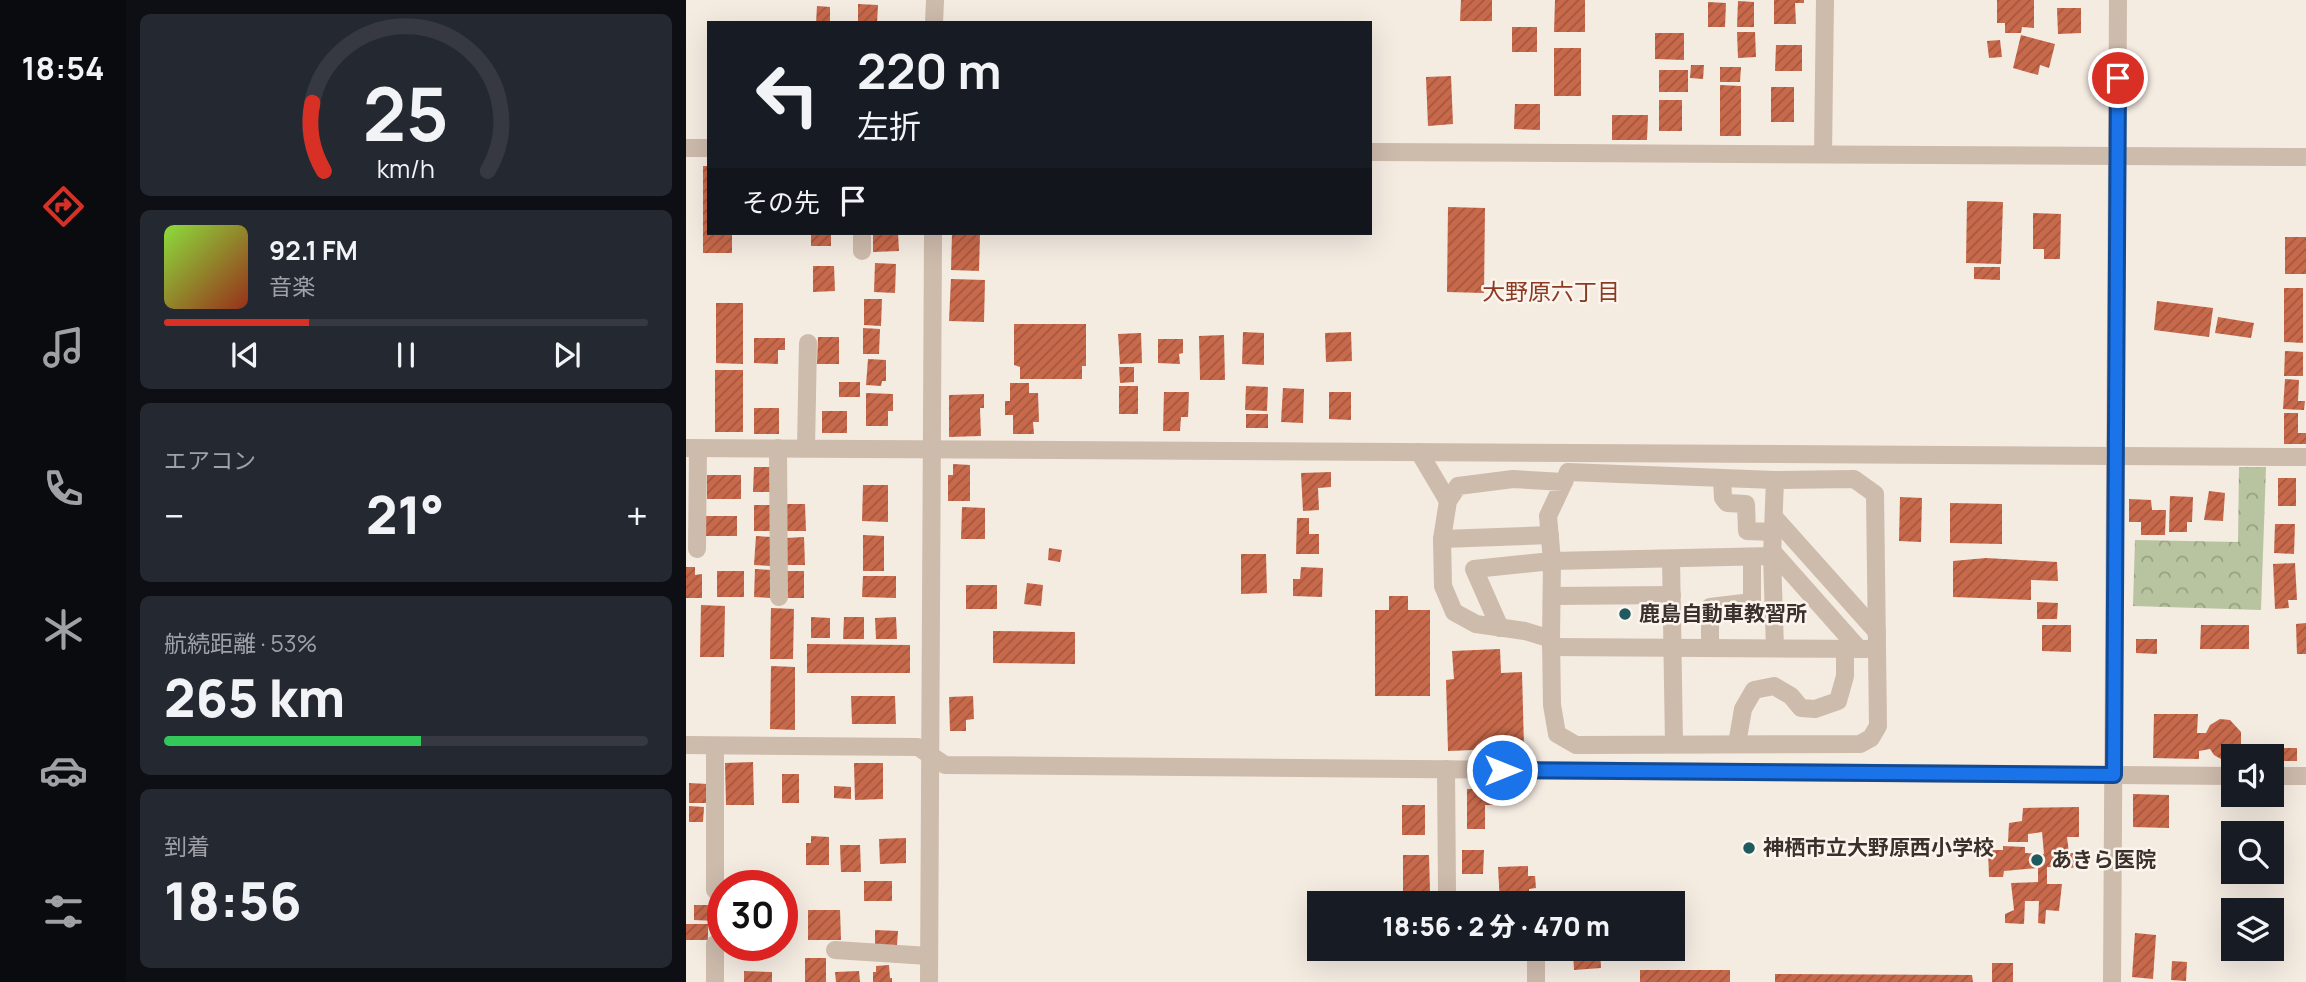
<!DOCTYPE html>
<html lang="ja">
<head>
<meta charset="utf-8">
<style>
	:root { --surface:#171b24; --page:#242831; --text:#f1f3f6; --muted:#9ea1a6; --line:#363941; --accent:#d93025 }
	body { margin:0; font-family:Manrope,"Noto Sans JP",sans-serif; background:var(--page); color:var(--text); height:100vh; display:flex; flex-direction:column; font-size:26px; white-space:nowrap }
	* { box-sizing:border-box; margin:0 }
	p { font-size:23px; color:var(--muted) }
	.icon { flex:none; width:38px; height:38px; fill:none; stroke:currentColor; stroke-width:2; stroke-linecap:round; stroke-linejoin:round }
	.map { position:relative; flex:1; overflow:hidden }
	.side { display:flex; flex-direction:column; gap:14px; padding:14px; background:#0d0f14; width:560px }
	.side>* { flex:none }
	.hud { position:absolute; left:21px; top:21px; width:665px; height:214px; border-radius:0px; box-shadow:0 7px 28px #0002; background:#171b24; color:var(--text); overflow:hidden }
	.tools { position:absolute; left:1535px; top:744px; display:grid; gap:14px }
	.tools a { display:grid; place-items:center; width:63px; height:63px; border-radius:0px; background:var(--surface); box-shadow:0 7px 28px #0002; font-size:35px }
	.speed { position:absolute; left:21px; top:870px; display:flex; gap:14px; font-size:35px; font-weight:700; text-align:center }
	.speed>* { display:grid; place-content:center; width:91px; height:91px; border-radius:50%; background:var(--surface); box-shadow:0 7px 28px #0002; line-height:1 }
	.speed .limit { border:10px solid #d22; background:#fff; color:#111 }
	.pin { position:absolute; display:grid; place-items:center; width:60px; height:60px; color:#fff; margin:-30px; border:4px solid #fff; border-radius:50%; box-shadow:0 2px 7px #0007 }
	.me { position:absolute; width:77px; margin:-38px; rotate:90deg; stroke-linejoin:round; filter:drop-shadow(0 0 5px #0008) }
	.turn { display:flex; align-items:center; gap:24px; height:147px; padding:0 35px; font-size:32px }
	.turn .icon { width:91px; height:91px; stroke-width:2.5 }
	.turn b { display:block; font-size:49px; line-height:60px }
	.then { display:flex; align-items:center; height:66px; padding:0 35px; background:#0003; gap:14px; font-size:26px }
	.big { font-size:52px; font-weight:800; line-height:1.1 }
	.side .tile { flex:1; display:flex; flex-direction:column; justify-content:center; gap:10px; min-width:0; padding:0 24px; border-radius:10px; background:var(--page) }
	.side .dial { align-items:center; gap:0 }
	.dial svg { height:182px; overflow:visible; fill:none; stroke:var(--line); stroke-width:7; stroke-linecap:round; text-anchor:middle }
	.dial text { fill:var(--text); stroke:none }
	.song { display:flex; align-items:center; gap:21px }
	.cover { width:84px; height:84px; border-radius:10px; background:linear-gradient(135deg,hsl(90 70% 55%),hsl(10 70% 35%)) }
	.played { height:7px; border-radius:4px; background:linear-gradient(90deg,var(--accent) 30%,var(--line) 30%) }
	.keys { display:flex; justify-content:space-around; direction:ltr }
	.heat { display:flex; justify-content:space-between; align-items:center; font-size:38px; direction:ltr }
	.charge { height:10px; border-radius:5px; background:linear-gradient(90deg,#34c759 53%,var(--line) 0) }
	.trip { position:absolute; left:621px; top:891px; width:378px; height:70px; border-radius:0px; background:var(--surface); box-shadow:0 7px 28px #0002; font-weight:800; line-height:70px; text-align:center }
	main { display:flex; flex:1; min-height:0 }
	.dock { display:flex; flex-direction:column; width:126px; justify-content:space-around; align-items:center; background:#090b0e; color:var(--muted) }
	.dock .icon { width:49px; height:49px }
	.dock .active { color:var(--accent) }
	.dock b { font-size:32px; color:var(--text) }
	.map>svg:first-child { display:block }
	.park { fill:url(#park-crowns) }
	.building { fill:url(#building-hatch) }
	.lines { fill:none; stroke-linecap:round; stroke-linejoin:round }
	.minor { stroke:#cdbbac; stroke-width:18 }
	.route-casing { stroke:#114b97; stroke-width:18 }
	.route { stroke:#1a73e8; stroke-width:12 }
	.poi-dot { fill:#1f5a5e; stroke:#fbf5ee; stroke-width:2.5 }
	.labels { text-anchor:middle; stroke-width:5; stroke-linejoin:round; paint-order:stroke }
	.poi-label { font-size:21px; font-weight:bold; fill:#3b302b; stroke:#fbf5ee; text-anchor:start }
	.neighbourhood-label { font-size:23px; fill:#8c3b22; stroke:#fbf5ee }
</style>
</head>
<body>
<main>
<nav class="dock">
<b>18:54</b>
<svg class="icon active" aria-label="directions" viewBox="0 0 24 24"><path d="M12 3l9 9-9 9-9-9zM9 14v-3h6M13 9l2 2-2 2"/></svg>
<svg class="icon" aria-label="music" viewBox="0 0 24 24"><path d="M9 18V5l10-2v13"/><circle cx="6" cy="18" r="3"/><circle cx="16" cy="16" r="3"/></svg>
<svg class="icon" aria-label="phone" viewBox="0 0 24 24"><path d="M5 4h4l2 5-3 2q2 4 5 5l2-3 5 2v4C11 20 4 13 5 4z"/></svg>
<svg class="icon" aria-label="climate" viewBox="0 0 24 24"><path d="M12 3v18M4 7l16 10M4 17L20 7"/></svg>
<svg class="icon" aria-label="car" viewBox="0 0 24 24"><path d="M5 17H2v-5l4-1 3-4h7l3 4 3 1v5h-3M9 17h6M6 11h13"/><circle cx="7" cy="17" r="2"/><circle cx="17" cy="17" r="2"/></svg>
<svg class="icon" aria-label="filters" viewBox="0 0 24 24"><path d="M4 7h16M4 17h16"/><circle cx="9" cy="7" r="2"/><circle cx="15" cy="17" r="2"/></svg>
</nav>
<section class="side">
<div class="tile dial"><svg viewBox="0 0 100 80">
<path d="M14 69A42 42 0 1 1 86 69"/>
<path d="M14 69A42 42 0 0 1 9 39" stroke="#d93025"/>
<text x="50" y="56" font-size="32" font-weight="700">25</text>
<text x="50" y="72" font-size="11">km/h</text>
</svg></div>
<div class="tile">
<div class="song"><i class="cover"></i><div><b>92.1 FM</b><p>音楽</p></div></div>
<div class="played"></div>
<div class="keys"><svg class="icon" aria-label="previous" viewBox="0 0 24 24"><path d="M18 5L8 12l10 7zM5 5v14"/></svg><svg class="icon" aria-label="pause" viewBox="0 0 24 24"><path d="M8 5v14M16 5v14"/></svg><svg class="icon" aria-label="next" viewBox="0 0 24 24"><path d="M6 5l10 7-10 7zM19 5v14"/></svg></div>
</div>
<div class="tile"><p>エアコン</p>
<div class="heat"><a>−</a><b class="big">21°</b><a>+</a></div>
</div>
<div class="tile"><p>航続距離 · 53%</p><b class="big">265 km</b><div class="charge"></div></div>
<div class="tile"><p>到着</p><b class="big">18:56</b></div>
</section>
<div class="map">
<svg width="1620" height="982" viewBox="0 0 1620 982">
	<defs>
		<pattern id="park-crowns" width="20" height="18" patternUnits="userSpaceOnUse" patternTransform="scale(1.75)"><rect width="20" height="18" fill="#b8c4a0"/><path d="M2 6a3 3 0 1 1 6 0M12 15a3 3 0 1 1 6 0" fill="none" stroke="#97a083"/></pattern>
		<pattern id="building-hatch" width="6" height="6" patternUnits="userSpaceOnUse" patternTransform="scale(1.75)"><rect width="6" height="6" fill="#c8694b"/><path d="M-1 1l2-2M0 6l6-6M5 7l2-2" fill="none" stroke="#a4573f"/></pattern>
	</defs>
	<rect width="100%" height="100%" fill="#f4ebe1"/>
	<polygon class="park" points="1553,467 1580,467 1575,610 1447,606 1449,540 1552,542"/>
	<g class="building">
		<polygon points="775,0 806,0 806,21 774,21"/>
		<polygon points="869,0 899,0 899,32 868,32"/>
		<polygon points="1088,0 1118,0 1118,3 1109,3 1110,24 1088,24"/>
		<polygon points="1311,0 1348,0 1348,28 1336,27 1335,33 1319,33 1319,23 1311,23"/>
		<polygon points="1052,1 1068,2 1068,27 1051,27"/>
		<polygon points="1022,2 1040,3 1039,27 1022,27"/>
		<polygon points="172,4 192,5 191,23 172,23"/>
		<polygon points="131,6 144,7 144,23 130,23"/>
		<polygon points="1371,8 1395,8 1395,33 1372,34"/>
		<rect x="826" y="27" width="25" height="25"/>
		<polygon points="1051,32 1069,32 1070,57 1052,58"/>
		<polygon points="969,33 998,33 998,60 969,59"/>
		<polygon points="1335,35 1369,44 1363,68 1354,65 1352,75 1327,68"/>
		<polygon points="1314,40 1316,57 1303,58 1301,41"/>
		<polygon points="1090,45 1116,45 1116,71 1089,71"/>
		<rect x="868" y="48" width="27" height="48"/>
		<polygon points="1005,65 1018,65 1017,79 1004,78"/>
		<polygon points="1034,67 1055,67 1054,82 1034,82"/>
		<rect x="973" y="70" width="29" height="22"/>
		<polygon points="765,76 767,124 742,126 740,77"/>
		<polygon points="1034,85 1055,86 1055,136 1034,136"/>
		<rect x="1085" y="87" width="23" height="35"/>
		<rect x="973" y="100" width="23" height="31"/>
		<polygon points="829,104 854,104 854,130 828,129"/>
		<polygon points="926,115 962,115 961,140 926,140"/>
		<polygon points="17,166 23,166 23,233 46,233 46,253 17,253"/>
		<polygon points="1281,201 1317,202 1315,264 1280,263"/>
		<polygon points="762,207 799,208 798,293 761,292"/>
		<polygon points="1347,213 1375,214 1374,259 1358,259 1358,249 1347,249"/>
		<rect x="125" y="233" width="20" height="13"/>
		<polygon points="187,233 212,233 213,251 187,252"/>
		<polygon points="266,233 294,233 293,271 265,270"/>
		<rect x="1599" y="237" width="21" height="37"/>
		<polygon points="189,263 210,264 209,293 188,292"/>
		<polygon points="127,266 148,266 149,291 127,292"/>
		<polygon points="1288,267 1314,267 1314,280 1288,279"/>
		<polygon points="265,279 299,280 298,322 263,321"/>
		<polygon points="1598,288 1617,288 1617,343 1598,342"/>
		<polygon points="178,299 196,299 195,326 178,325"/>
		<polygon points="1471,301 1527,308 1523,337 1468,330"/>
		<polygon points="30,303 57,303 57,364 30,363"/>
		<polygon points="1532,317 1568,323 1565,338 1529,333"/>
		<polygon points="328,324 400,324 400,366 396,366 396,379 334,379 334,367 328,365"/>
		<polygon points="177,328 194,329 193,354 177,354"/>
		<polygon points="557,332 578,333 578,365 556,364"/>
		<polygon points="665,332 666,361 640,362 639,333"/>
		<polygon points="455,333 456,363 434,364 432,334"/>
		<polygon points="538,335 539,380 514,380 513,336"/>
		<polygon points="132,337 153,337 153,364 131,364"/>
		<polygon points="68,338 99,338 99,350 92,350 92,364 68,363"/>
		<polygon points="472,339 497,339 497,353 493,354 494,364 472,363"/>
		<polygon points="1599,351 1617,352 1617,376 1598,376"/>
		<polygon points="182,359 200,360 200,381 196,381 195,386 180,385"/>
		<polygon points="433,367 448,367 448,382 434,383"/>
		<rect x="29" y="370" width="28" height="62"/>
		<polygon points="1599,379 1613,380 1612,401 1619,401 1618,410 1597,409"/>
		<rect x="153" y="382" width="21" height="15"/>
		<polygon points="324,383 343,383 343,393 352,393 353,422 347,422 348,434 327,434 327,415 319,415 319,401 324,401"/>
		<rect x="433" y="386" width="19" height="28"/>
		<polygon points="560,386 582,387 581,411 559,410"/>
		<polygon points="597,388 618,389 617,423 595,422"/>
		<polygon points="478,392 503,392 502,417 495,417 494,431 477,431"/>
		<polygon points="643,392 665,392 665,420 643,419"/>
		<polygon points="180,393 207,394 207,411 202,411 202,426 180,426"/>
		<polygon points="298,394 298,408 294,408 295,436 263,437 263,395"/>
		<rect x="68" y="408" width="25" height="26"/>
		<rect x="136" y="411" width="25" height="22"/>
		<polygon points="1598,413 1612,413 1612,433 1620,433 1620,444 1598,444"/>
		<rect x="560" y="414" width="22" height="14"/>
		<polygon points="267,464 284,465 284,501 262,501 262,475 267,475"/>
		<polygon points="68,467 85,467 85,492 67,492"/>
		<polygon points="645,472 645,487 632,488 633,510 617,511 615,473"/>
		<rect x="21" y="475" width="34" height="24"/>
		<rect x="1592" y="478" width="18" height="28"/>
		<polygon points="177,485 202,485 202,522 176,521"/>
		<polygon points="1523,491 1539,493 1537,521 1518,520"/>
		<polygon points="1484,496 1507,497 1506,522 1501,522 1501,532 1483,532"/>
		<polygon points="1214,497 1236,498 1235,542 1213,541"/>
		<polygon points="1443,499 1465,500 1466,510 1480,510 1479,535 1455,535 1455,522 1443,522"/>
		<polygon points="1264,503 1316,504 1316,544 1264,543"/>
		<polygon points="99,504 119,504 120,531 100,531"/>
		<rect x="68" y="505" width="18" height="26"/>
		<polygon points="276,507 299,508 299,539 275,539"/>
		<polygon points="19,516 51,516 51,536 20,536"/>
		<polygon points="611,518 623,518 623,534 633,534 633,554 610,554"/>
		<polygon points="1589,524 1609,524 1608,554 1588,553"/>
		<polygon points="177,535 198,536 198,571 177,571"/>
		<polygon points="70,536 86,537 85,566 68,565"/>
		<polygon points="118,537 119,565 101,565 100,538"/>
		<polygon points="363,548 376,550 374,562 362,560"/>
		<polygon points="555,554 580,554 581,593 555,594"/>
		<polygon points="1300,558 1371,562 1372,581 1345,580 1345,600 1267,597 1267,561"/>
		<polygon points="1609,563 1611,600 1602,600 1603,608 1589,609 1587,564"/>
		<polygon points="0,567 9,567 9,575 16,574 16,598 0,598"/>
		<polygon points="615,567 637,568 636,597 607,596 607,579 614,579"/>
		<polygon points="69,569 86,570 85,598 68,597"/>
		<rect x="31" y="571" width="27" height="26"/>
		<rect x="100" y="571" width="18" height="27"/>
		<polygon points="177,576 210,576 210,598 176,597"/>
		<polygon points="341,583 357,585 355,606 338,604"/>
		<rect x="280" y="585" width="31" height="24"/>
		<polygon points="703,596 722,596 722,610 744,610 744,696 689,696 689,610 703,610"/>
		<polygon points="1351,602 1372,603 1371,619 1351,619"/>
		<polygon points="15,605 39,606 38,657 14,657"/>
		<polygon points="85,608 108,609 107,659 84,659"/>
		<polygon points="125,617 144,618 144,638 125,638"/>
		<polygon points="158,617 178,617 178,639 157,639"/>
		<polygon points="210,617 211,639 190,639 189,618"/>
		<polygon points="1620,623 1620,654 1611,654 1610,624"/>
		<polygon points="1356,625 1385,625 1385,652 1356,651"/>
		<polygon points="1515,625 1563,625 1563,649 1514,649"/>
		<polygon points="307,631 389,632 389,664 307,663"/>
		<polygon points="1450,639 1471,639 1471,654 1450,653"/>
		<polygon points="121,644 224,645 224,673 121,673"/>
		<polygon points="814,649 815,673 836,672 838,748 762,751 760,680 768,679 766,651"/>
		<polygon points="85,666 109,667 109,730 84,729"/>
		<polygon points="165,696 209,696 210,724 166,724"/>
		<polygon points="287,696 288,719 280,720 280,731 264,731 263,697"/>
		<polygon points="1468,714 1512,714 1511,733 1520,733 1524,725 1534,719 1544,720 1555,732 1555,748 1544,759 1535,759 1528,755 1524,749 1513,751 1513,759 1467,758"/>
		<rect x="1594" y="748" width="17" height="13"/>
		<polygon points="67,762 68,805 40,805 39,763"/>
		<polygon points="168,763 197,763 197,799 169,800"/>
		<rect x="96" y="774" width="17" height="29"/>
		<polygon points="3,783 22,784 22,803 3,803"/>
		<polygon points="148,786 165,787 165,799 148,798"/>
		<polygon points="812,788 812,805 799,805 799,829 781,829 781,789"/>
		<polygon points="1447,794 1483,795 1483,828 1447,827"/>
		<rect x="716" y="805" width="23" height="30"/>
		<polygon points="3,806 18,807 17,822 3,822"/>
		<polygon points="1393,807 1393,837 1381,837 1383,853 1400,853 1398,868 1361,867 1361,884 1376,884 1373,911 1360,910 1359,924 1352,923 1353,901 1339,901 1338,924 1319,923 1319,914 1328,910 1325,883 1352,882 1352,868 1318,871 1317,877 1303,877 1302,850 1317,850 1317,846 1339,847 1339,853 1358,854 1356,832 1342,834 1342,842 1322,842 1323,823 1336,821 1337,808"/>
		<polygon points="125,836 143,837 143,865 120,865 120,843 125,843"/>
		<polygon points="220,838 220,863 194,864 193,839"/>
		<polygon points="154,845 174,845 175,872 155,872"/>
		<polygon points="776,850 798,850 797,874 776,874"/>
		<polygon points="717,855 743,855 744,891 717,891"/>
		<polygon points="842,866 842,876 849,876 850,888 843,889 843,903 814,903 812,867"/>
		<rect x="178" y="881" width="28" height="20"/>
		<polygon points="8,905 32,905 31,921 8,920"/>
		<polygon points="122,910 154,910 155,940 122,940"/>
		<rect x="0" y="924" width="22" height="16"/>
		<polygon points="189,930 212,931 211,945 189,945"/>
		<polygon points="1449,933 1470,935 1467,979 1446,977"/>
		<polygon points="815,948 831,948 831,961 814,960"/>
		<polygon points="914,950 915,968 888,970 887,951"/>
		<rect x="119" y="958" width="21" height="24"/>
		<polygon points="1486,961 1501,962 1500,981 1485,980"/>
		<rect x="1306" y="963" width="21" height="19"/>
		<polygon points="203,965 204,978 206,978 206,982 187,982 187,972 190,972 190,966"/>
		<rect x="954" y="970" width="90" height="12"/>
		<polygon points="58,971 86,972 86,982 58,982"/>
		<polygon points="173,971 174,982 150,982 149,972"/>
		<polygon points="1089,974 1286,975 1287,982 1089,982"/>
	</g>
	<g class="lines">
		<g class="minor">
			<polyline points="248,23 249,0"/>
			<polyline points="0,148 23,148"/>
			<polyline points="684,152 1620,157"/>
			<polyline points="1137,154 1139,0"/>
			<polyline points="176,233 176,251"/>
			<polyline points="0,448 1620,457"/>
			<polyline points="92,448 93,597"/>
			<polyline points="120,448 122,343"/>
			<polyline points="733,452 762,501"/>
			<polyline points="1036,478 1037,498 1041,503 1060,504 1061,531 1087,532"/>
			<polygon points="827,479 878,482 862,516 866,561 1086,556 1089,480 1168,479 1189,494 1192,726 1185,738 1174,744 890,745 871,734 866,705 865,639 839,631 790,624 768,612 757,586 756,539 762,501 772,486"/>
			<polyline points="878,482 882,472 1089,480"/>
			<polyline points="1088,517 1191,632"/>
			<polyline points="756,539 864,535"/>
			<polyline points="11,549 12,448"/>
			<polyline points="1086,551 1173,649"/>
			<polyline points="1086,556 1089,648"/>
			<polyline points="985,559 988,744"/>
			<polyline points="866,596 986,595"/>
			<polyline points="814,628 788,569 866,561 865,639"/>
			<polyline points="865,647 1191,649"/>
			<polyline points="1024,648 1024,607 1066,602 1066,557"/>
			<polyline points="1051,744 1057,709 1068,690 1088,686 1105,696 1115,708 1129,709 1152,701 1159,676 1159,648"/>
			<polyline points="0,745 232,747 259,765 1547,776"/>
			<polyline points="29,746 29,890"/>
			<polyline points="760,769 761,890"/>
			<polyline points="1586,776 1620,776"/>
			<polyline points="29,944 29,982"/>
			<polyline points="149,950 243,956"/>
			<polyline points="243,982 247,233"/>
			<polyline points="850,982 850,958"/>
			<polyline points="1426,982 1432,0"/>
		</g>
	</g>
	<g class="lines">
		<g class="route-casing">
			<polyline id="route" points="816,770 1428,775 1432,78"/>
		</g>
		<use href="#route" class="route"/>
	</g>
	<g class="poi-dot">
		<circle cx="939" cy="614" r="7"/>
		<circle cx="1063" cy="848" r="7"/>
		<circle cx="1351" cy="860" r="7"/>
	</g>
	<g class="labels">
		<g class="poi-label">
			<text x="953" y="621">鹿島自動車教習所</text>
			<text x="1077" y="855">神栖市立大野原西小学校</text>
			<text x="1365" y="867">あきら医院</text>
		</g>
		<g class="neighbourhood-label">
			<text x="865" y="300">大野原六丁目</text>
		</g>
	</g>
</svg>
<div class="tools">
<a><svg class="icon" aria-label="sound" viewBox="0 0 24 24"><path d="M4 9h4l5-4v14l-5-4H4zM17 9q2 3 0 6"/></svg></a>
<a><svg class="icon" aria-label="search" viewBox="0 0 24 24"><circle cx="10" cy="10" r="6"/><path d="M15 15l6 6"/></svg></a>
<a><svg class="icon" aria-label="layers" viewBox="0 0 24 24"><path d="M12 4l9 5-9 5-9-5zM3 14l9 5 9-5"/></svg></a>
</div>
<div class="speed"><div class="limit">30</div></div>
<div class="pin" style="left:1432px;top:78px;background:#d93025"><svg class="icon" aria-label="arrive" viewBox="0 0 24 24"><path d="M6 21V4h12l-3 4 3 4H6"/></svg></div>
<svg class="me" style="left:816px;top:770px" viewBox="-20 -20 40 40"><circle r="17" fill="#1a73e8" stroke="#fff" stroke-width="3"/><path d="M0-11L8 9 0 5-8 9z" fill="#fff"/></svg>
<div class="trip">18:56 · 2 分 · 470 m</div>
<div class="hud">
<div class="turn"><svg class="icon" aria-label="left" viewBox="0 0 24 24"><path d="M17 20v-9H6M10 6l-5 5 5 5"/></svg><div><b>220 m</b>左折</div></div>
<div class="then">その先<svg class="icon" aria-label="arrive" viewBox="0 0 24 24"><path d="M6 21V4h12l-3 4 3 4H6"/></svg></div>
</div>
</div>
</main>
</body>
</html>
